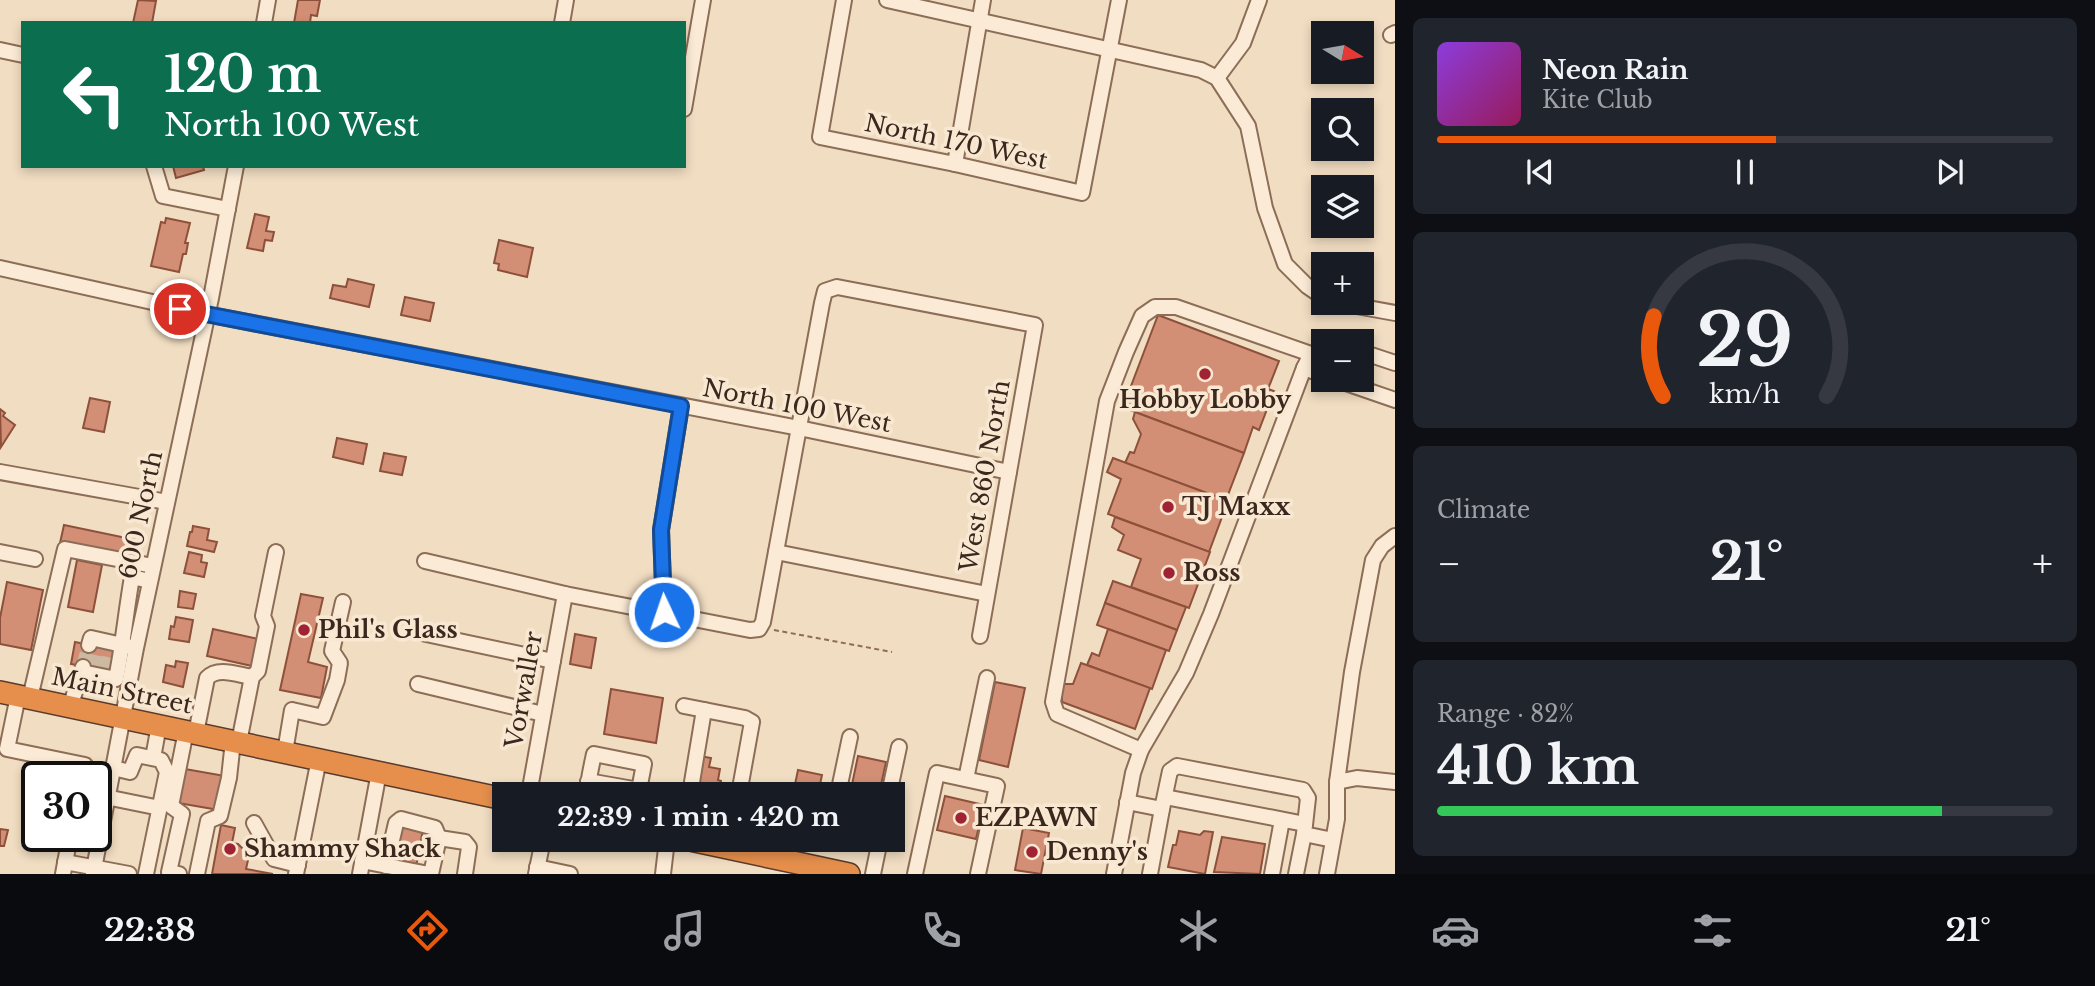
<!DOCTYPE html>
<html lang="en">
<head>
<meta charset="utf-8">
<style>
	:root { --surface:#171b24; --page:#20242c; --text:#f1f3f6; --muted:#9ea1a6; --line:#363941; --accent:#ea580c }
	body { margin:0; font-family:"Libre Baskerville",serif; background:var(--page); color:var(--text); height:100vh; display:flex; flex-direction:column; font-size:26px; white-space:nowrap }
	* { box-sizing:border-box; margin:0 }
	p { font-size:23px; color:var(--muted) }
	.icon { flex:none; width:38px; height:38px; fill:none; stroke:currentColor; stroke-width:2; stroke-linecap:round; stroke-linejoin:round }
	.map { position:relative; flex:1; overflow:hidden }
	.side { display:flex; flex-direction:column; gap:18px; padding:18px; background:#0d0f14; width:700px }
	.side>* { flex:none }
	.guide { position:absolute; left:21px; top:21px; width:665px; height:147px; border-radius:0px; box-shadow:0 4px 10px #0003; background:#0b6e4f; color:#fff; overflow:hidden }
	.needle { width:46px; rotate:101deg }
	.controls { position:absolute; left:1311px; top:21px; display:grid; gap:14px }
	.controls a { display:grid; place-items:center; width:63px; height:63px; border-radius:0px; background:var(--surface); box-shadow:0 4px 10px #0003; font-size:35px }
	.speed { position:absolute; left:21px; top:761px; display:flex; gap:14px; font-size:35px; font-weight:700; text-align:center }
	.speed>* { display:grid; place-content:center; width:91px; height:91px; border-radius:50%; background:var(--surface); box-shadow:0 4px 10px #0003; line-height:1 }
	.speed .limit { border:4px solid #111; border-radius:10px; background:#fff; color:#111 }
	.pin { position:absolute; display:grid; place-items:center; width:60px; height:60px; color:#fff; margin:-30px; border:4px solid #fff; border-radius:50%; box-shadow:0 2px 7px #0007 }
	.me { position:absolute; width:77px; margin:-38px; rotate:357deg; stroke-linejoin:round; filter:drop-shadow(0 0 5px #0008) }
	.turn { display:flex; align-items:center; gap:24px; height:147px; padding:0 28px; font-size:32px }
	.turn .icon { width:91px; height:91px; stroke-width:2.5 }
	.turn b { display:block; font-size:49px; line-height:60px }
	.big { font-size:52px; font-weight:700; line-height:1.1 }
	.side .tile { flex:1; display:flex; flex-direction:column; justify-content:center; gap:10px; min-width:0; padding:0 24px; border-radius:10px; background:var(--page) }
	.side .dial { align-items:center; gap:0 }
	.dial svg { height:182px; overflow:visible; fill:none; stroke:var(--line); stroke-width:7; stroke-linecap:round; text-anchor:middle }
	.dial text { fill:var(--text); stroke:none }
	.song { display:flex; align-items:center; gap:21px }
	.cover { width:84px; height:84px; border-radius:10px; background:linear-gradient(135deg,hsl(270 70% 55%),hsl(330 70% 35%)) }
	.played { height:7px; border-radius:4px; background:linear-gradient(90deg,var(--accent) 55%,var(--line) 55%) }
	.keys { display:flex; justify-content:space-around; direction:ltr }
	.heat { display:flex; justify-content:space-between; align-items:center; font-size:38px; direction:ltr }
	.charge { height:10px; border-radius:5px; background:linear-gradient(90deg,#34c759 82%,var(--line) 0) }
	.trip { position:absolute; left:492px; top:782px; width:413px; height:70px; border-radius:0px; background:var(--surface); box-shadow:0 4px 10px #0003; font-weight:700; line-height:70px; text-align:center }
	.dock { display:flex; height:112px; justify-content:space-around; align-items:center; background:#090b0e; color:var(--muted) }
	.dock .icon { width:49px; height:49px }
	.dock .active { color:var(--accent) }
	.dock b { font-size:32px; color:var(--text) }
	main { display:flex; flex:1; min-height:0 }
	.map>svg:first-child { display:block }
	.building { fill:#d28f75; stroke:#8d513b; stroke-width:2 }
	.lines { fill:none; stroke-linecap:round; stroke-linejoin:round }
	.minor-tunnel { stroke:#cdb9a1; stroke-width:14; stroke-dasharray:14 7; stroke-linecap:butt }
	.minor-casing { stroke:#8c6d57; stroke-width:18 }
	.highway-casing { stroke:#5a3b2c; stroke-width:24 }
	.path { stroke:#8c6d57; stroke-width:2; stroke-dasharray:5 3.5; stroke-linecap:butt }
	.minor { stroke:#fbebd6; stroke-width:14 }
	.highway { stroke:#e68f4c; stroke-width:21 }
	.route-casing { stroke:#114b97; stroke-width:18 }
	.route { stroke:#1a73e8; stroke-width:12 }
	.poi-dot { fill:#a02334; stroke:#f8e8d2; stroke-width:2.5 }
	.labels { text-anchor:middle; stroke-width:7; stroke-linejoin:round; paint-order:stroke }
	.street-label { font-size:24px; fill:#3b271d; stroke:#f8e8d2 }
	.poi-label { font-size:24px; font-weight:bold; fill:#3b271d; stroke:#f8e8d2; text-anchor:start }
</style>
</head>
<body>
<main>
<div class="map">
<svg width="1395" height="874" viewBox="0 0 1395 874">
	<rect width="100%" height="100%" fill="#f1ddc2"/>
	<g class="building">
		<polygon points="138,0 156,1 152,23 133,23"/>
		<polygon points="298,0 320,0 317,16 311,15 310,23 294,23"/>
		<polygon points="173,166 203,166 204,170 176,178"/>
		<polygon points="255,214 269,217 266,231 274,232 272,241 265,240 263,251 247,248"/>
		<polygon points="166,218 190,223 185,243 188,243 186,254 183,254 179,272 151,266 161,222 165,223"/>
		<polygon points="499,240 533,248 527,277 498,270 499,264 494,263"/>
		<polygon points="348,279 374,285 369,307 330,298 333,285 346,287"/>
		<polygon points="405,297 434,303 430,321 401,315"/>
		<polygon points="1158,315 1279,361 1268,389 1274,391 1259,430 1253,427 1244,453 1127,409 1135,388 1131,386"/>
		<polygon points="90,398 110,402 104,432 83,428"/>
		<polygon points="0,409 5,413 3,416 15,425 1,447"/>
		<polygon points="1135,412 1244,453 1226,500 1125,463 1130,452 1134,453 1141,434 1133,419"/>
		<polygon points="337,438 367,444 363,464 333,457"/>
		<polygon points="384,453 406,457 402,475 380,471"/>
		<polygon points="1113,458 1228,501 1209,552 1108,514 1121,479 1107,472"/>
		<polygon points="1115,517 1210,552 1189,608 1131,587 1141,559 1118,550 1124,535 1112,527"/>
		<polygon points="64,525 136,540 133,557 60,543"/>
		<polygon points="193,526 209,529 207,540 217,542 214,552 187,546 190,532 192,532"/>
		<polygon points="189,552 202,555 201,562 207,563 204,577 184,573"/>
		<polygon points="77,560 102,565 93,612 68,607"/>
		<polygon points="1113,581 1186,607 1177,630 1105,603"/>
		<polygon points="7,582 43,590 31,650 0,644 0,618"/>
		<polygon points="180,591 196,594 193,609 178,607"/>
		<polygon points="301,594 323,598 308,662 327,667 321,698 280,690"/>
		<polygon points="1105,603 1177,630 1169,651 1097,625"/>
		<polygon points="176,617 193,620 189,642 169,639 171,626 174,627"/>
		<polygon points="213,629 258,639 252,666 207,656"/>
		<polygon points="1108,629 1166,650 1152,689 1087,665 1092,653 1099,656"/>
		<polygon points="575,634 596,638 591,668 570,664"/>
		<polygon points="75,642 120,651 116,673 71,664"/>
		<polygon points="176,661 188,663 183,687 163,682 166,665 175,667"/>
		<polygon points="1081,663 1150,688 1135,729 1062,702 1062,684 1073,684"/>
		<polygon points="995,682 1025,688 1008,767 979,760"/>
		<polygon points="611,689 663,698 656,743 604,734"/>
		<polygon points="700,756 711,758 709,767 720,769 718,780 721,781 719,790 716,789 715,794 694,793"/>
		<polygon points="858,756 886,762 879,794 850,794"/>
		<polygon points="185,769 225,776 219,810 178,803"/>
		<polygon points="798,770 822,775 818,794 793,794"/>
		<polygon points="945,796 984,805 976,839 937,830"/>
		<polygon points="221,825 235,828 232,843 238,844 245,851 248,860 246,869 273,874 212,874"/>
		<polygon points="399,825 423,830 416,867 392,862"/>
		<polygon points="1023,828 1049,833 1041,874 1015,870"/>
		<polygon points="0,829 8,830 4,846 0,846"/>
		<polygon points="1179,831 1200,835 1204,831 1213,832 1205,874 1168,867 1173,845 1176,845"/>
		<polygon points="1222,837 1265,844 1260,874 1214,872"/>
	</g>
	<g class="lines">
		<g class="minor-tunnel">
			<polyline points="83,667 89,645"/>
			<polyline points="94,669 99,647"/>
			<polyline points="106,671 111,649"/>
		</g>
		<g class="minor-casing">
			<g id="minor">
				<polyline points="844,0 820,137 955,164 1082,193 1119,0"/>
				<polyline points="887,0 1201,70 1217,78 1248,126 1265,208 1285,264 1307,286 1323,297"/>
				<polyline points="264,23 268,0"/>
				<polyline points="562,23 566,0"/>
				<polyline points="1391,35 1395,33"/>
				<polyline points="0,50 23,55"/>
				<polyline points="1217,78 1243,43 1259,0"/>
				<polyline points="684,109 703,0"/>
				<polyline points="955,164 983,0"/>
				<polyline points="154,166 163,196 228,209"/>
				<polyline points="0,268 206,314 799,428 1009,472"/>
				<polyline points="1340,303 1395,313"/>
				<polyline points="1362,352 1395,363"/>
				<polyline points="1323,353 1311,354 1304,368 1323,375"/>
				<polyline points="1304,368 1211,614 1186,673 1141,750 1057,714 1053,702 1107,401 1126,352 1142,316 1155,307 1176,307 1311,354"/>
				<polyline points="1337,380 1395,400"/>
				<polyline points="0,472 167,502"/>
				<polyline points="1395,536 1382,546 1373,560 1352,672 1337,782 1357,778 1395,782"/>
				<polyline points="0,552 35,559"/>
				<polyline points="776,552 987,594"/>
				<polyline points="425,561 565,594 750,630 759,629 763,622 822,303 825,291 837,287 1035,325 980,636"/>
				<polyline points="664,612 661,530 681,406"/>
				<polyline points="426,634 553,661"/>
				<polyline points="89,645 91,638 131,647"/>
				<path d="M 82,672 L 116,679 C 123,645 126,611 132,577 L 150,581"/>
				<polyline points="418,684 543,714"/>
				<polyline points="18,696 7,749 85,765 82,777"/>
				<polyline points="30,698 65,549 153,566"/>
				<polyline points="684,706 745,718 752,722 739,794"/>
				<polyline points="70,707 83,667"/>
				<path d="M 196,733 L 207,678 C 218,666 238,675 252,677"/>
				<polyline points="239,742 252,677 258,671 267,626 263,616 276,552"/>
				<polyline points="285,752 292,710 323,717 337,680 340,663 332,651 343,602"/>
				<polyline points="153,758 159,725"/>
				<polyline points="113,768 130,772 137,755 161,760 167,772 146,874"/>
				<polyline points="966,779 987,678"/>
				<polyline points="529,794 565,594"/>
				<path d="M 587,794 C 588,781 591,768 594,754 L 644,764 L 639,790 L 588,781"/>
				<polyline points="667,794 669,791"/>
				<polyline points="690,794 704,710"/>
				<polyline points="838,794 850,737"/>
				<polyline points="889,794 899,747"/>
				<polyline points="96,795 160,808"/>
				<polyline points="1165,797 1305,824"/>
				<polyline points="1127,802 1162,809 1170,771 1177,766 1303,790 1308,798 1304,834 1333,840"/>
				<polyline points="254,823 274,859 298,865"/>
				<polyline points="439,838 465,842 469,847 465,874"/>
				<polyline points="755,854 758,840"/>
				<polyline points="362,861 429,874"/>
				<polyline points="65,862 129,874"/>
				<polyline points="386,866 396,823 401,819 435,828 439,838 431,874"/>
				<polyline points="537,867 570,874"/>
				<polyline points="63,874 70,836"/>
				<polyline points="93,874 136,648 211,298 236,166"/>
				<polyline points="179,874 169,872 182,814 171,806 186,731"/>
				<polyline points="197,874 208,821 220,816 229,778 233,741"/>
				<polyline points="296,874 319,759"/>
				<polyline points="360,874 379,772"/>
				<polyline points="536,874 543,840"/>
				<polyline points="663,874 667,840"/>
				<polyline points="873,874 880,840"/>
				<polyline points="915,874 937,773 997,786 978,874"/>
				<polyline points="1114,874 1133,773 1141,750"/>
				<polyline points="1150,874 1162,809"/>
				<polyline points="1272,874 1282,820"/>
				<polyline points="1296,874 1304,834"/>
				<polyline points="1327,874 1337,819 1337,782"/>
			</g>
		</g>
		<g class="highway-casing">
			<g id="highway">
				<polyline points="0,692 504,799"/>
				<polyline points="690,840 849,874"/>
			</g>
		</g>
		<polyline class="path" points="774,630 892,652"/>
		<use href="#minor" class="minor"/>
		<use href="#highway" class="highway"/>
	</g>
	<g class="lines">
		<g class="route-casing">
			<polyline id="route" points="180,309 681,406 661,530 664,612"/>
		</g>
		<use href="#route" class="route"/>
	</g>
	<g class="poi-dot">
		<circle cx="1205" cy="374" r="7"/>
		<circle cx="1168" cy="507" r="7"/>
		<circle cx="1169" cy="573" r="7"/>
		<circle cx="304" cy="630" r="7"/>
		<circle cx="961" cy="818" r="7"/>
		<circle cx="230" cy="849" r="7"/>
		<circle cx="1032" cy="852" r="7"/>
	</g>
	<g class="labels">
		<g class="street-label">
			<text transform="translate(956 142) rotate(12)" y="8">North 170 West</text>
			<text transform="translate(797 406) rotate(11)" y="8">North 100 West</text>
			<text transform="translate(985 476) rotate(-80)" y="8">West 860 North</text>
			<text transform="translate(141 515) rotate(-78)" y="8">600 North</text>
			<text transform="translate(524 690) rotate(-80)" y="8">Vorwaller</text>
			<text transform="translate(122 691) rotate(12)" y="8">Main Street</text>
		</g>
		<g class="poi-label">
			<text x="1205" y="408" text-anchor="middle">Hobby Lobby</text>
			<text x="1182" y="515">TJ Maxx</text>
			<text x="1183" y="581">Ross</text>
			<text x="318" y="638">Phil's Glass</text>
			<text x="975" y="826">EZPAWN</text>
			<text x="244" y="857">Shammy Shack</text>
			<text x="1046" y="860">Denny's</text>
		</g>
	</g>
</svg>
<div class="controls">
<a><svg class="needle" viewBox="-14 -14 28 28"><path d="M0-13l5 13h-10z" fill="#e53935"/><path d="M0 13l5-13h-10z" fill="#9ea1a6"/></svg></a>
<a><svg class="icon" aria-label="search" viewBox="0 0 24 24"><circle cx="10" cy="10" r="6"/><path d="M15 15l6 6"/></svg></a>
<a><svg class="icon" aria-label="layers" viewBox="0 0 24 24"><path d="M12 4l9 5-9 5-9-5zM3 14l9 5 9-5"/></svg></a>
<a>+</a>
<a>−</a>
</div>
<div class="speed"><div class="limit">30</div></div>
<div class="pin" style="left:180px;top:309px;background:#d93025"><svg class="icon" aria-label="arrive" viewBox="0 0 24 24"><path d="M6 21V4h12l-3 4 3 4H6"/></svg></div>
<svg class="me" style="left:664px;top:612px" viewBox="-20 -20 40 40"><circle r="17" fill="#1a73e8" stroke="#fff" stroke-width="3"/><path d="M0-11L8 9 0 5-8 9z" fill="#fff"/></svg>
<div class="trip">22:39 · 1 min · 420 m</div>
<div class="guide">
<div class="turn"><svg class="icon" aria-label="left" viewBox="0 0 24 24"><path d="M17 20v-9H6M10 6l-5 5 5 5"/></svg><div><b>120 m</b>North 100 West</div></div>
</div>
</div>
<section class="side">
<div class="tile">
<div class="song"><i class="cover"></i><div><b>Neon Rain</b><p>Kite Club</p></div></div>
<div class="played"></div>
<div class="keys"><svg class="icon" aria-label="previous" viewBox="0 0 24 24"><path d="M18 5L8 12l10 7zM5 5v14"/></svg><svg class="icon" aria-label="pause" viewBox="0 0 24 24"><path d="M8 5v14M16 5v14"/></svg><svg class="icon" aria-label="next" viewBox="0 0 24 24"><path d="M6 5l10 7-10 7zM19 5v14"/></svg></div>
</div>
<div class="tile dial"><svg viewBox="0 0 100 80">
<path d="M14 69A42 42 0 1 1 86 69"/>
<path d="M14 69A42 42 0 0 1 10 34" stroke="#ea580c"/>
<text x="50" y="56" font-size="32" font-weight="700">29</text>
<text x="50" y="72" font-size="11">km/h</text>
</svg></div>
<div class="tile"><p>Climate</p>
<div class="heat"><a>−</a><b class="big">21°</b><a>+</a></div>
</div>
<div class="tile"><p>Range · 82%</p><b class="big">410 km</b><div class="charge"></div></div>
</section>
</main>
<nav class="dock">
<b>22:38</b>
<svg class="icon active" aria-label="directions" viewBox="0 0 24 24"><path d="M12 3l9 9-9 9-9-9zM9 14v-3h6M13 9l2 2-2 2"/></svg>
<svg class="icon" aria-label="music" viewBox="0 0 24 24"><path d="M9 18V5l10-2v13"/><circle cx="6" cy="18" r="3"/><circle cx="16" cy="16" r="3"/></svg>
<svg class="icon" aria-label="phone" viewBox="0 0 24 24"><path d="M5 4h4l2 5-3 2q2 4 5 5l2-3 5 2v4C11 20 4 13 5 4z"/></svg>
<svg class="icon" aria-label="climate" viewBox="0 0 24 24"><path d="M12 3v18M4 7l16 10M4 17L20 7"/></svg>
<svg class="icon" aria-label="car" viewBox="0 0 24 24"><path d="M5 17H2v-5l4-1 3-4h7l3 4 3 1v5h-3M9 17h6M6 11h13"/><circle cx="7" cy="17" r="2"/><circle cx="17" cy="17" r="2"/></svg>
<svg class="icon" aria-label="filters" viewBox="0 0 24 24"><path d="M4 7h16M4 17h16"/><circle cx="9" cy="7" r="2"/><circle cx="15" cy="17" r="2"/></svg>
<b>21°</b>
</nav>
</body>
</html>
